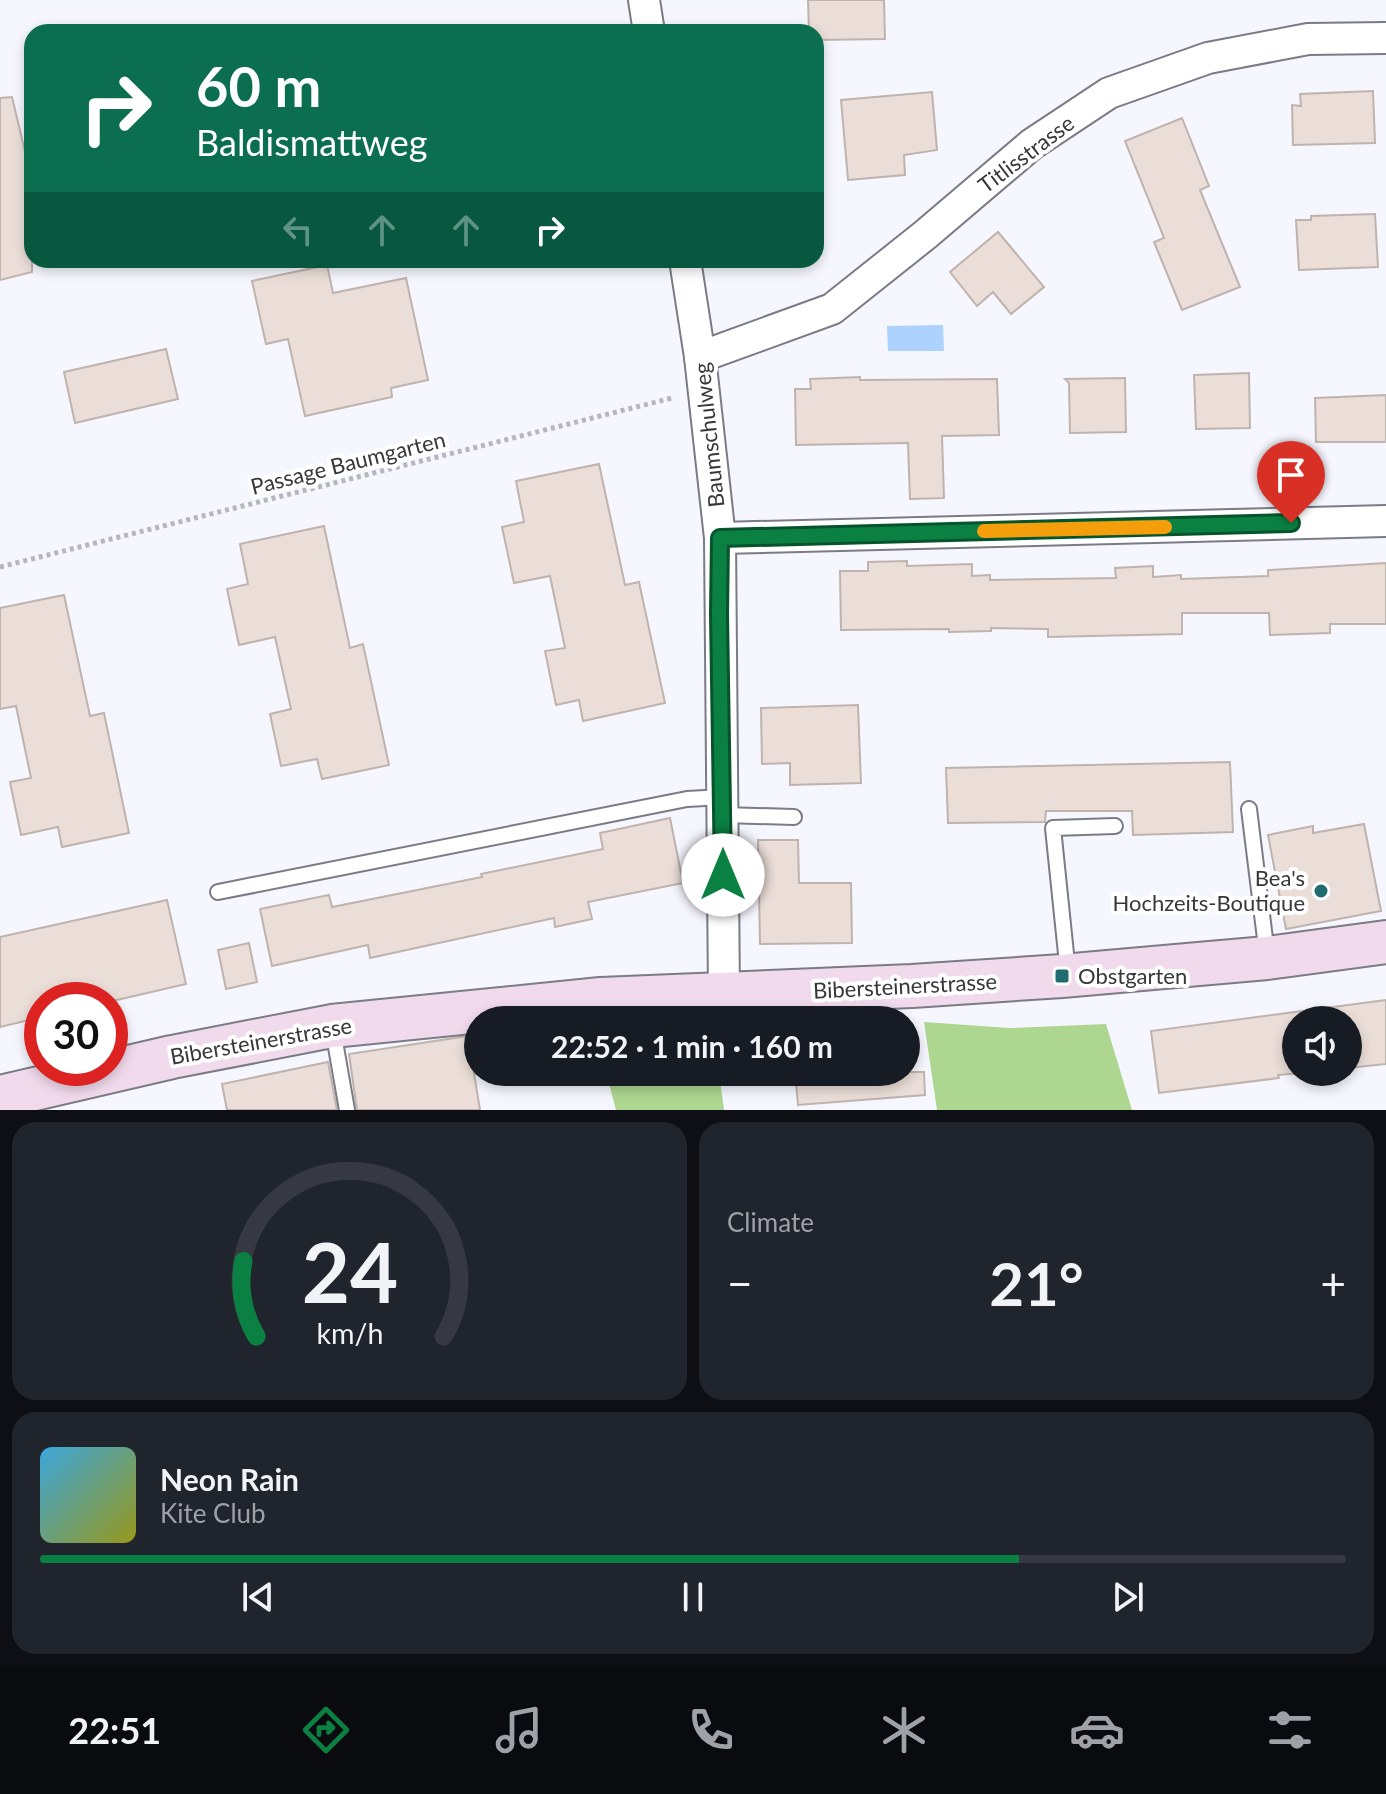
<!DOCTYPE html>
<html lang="en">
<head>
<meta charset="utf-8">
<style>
	:root { --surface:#171b24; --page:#20242c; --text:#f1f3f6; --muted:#9ea1a6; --line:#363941; --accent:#0b8043 }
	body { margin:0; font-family:Lato,sans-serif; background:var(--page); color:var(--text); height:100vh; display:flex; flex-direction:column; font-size:30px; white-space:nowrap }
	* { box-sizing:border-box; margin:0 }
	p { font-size:26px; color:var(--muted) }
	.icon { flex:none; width:44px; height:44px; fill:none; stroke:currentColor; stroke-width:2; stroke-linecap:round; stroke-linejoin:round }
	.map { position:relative; height:1110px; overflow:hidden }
	.details { display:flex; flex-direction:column; gap:12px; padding:12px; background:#0d0f14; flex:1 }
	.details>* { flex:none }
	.banner { position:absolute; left:24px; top:24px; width:800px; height:244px; border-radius:24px; box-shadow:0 4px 12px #0003; background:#0b6e4f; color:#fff; overflow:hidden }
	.buttons { position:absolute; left:1282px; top:1006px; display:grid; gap:16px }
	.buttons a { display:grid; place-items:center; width:80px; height:80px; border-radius:50%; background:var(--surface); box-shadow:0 4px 12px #0003; font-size:40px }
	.speed { position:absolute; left:24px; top:982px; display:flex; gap:16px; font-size:40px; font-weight:700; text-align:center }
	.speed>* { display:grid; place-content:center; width:104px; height:104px; border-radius:50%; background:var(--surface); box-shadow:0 4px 12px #0003; line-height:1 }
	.speed .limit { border:12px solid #d22; background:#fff; color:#111 }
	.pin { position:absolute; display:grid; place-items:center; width:68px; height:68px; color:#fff; margin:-82px -34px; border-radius:50% 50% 50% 0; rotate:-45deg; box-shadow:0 0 8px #0007 }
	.pin .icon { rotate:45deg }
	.me { position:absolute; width:88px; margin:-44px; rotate:0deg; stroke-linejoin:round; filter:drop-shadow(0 0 6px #0008) }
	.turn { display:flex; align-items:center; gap:28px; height:168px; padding:0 40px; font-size:36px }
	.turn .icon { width:104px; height:104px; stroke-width:2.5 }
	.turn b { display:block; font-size:56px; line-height:68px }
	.lanes { display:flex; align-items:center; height:76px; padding:0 40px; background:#0003; justify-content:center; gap:40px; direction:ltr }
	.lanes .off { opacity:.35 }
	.big { font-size:60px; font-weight:700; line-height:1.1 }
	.details .widget { flex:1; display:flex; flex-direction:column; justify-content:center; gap:12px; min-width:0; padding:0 28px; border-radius:24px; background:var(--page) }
	.details .dial { align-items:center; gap:0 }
	.dial svg { height:208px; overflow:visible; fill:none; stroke:var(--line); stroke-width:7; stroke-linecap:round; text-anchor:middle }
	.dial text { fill:var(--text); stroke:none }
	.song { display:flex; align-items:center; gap:24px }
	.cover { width:96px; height:96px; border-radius:12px; background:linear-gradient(135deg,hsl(200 70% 55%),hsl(60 70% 35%)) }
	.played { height:8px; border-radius:4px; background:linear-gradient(90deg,var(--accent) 75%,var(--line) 75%) }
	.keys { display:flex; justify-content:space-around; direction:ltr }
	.heat { display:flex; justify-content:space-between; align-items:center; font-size:44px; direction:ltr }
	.details .tiles { flex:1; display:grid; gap:12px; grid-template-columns:1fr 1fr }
	.widget:last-child { grid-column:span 2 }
	.trip { position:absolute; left:464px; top:1006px; width:456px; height:80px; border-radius:40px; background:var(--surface); box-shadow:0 4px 12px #0003; font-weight:700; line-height:80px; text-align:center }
	.tab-bar { display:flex; height:128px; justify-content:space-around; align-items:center; background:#090b0e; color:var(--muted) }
	.tab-bar .icon { width:56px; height:56px }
	.tab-bar .active { color:var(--accent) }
	.tab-bar b { font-size:36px; color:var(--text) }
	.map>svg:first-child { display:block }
	.green { fill:#add691 }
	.water { fill:#add2fd }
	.building { fill:#ebded8; stroke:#bfb3ad; stroke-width:2 }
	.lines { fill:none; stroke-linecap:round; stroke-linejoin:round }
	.lane-casing { stroke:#7a7b85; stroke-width:18 }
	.street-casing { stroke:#7a7b85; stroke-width:34 }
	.secondary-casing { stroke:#7a7b85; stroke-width:46 }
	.path { stroke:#b6b7bd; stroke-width:5; stroke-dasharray:4 4; stroke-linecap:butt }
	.lane { stroke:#fff; stroke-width:14 }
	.street { stroke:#fff; stroke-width:30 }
	.secondary { stroke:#f1daec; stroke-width:42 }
	.route-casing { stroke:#07532c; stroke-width:20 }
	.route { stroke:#0b8043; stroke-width:14 }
	.slow { stroke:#f59e0b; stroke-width:14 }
	.poi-dot { fill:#206c71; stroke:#fff; stroke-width:3 }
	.labels { text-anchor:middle; stroke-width:8; stroke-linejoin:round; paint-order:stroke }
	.street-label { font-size:22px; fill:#37373c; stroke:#fff }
	.poi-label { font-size:22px; fill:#37373c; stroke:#fff; text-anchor:end }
</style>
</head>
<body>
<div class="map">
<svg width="1386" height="1110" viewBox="0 0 1386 1110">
	<rect width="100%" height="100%" fill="#f6f7fe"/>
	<g class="green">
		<polygon points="924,1022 1009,1028 1106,1024 1132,1110 937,1110"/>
		<polygon points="606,1072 719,1072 724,1110 616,1110"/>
	</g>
	<polygon class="water" points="943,325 944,351 888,351 887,326"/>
	<g class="building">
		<polygon points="808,0 884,0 885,39 816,40 816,32 809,32"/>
		<polygon points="1373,91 1375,143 1293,145 1292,105 1301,106 1300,94"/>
		<polygon points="932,92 937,150 904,155 905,175 848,180 841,100"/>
		<polygon points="12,97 32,181 32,272 0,280 0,98"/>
		<polygon points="1182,118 1209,186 1200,190 1240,287 1182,310 1154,242 1164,238 1125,141"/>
		<polygon points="1375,214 1378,267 1299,270 1296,220 1311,220 1311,216"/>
		<polygon points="998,232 1044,287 1011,314 993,292 977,306 950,272"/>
		<polygon points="327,265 333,293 406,278 428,380 391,388 392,397 305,416 288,339 266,344 252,281"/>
		<polygon points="166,349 178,399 75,423 64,372"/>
		<polygon points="1249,373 1250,428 1196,429 1194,375"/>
		<polygon points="860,377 860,380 997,379 999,435 942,436 944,498 910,499 908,443 796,445 795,389 811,389 810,379"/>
		<polygon points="1125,378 1126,432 1070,433 1069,383 1065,379"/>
		<polygon points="1386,395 1386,442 1316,442 1315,398"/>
		<polygon points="599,464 625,585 639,582 665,703 583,721 579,700 556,705 545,651 565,648 550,576 514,583 502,527 524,522 516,481"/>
		<polygon points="324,526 350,648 363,644 389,765 322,779 317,759 281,766 270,714 291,709 275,637 239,645 227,589 248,584 240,544"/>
		<polygon points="907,561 907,566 972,564 972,576 990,575 990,580 1116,578 1115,568 1153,566 1153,577 1181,575 1181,579 1268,576 1268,570 1386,563 1386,624 1330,624 1330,633 1270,635 1269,613 1182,613 1182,634 1048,637 1048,629 991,628 991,631 949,632 949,629 841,630 840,571 868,571 868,562"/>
		<polygon points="64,595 90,716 104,713 129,833 62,847 58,827 21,835 10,782 31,778 16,706 0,709 0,608"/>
		<polygon points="858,705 861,783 790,785 790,763 762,764 761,708"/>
		<polygon points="1230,762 1233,832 1133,835 1132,811 1046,811 1045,822 948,823 946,768"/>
		<polygon points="670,818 683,883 588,902 592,919 555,927 554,918 370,958 368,945 272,966 260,909 329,895 332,907 482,877 481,874 603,849 600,833"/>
		<polygon points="1364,824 1381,911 1286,929 1268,835 1313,826 1313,833"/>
		<polygon points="758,840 798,840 799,883 851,883 852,943 760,944"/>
		<polygon points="167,900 186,984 117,1000 42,1000 42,1017 0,1027 0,937"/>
		<polygon points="249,943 257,982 226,989 218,950"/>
		<polygon points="1386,1000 1386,1064 1348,1068 1348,1020 1296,1020 1296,1072 1309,1072 1278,1075 1279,1078 1159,1093 1151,1031"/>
		<polygon points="468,1036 480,1110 357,1110 349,1054"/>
		<polygon points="328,1062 337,1110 227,1110 222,1084"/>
		<polygon points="795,1072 924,1072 925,1095 798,1105"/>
	</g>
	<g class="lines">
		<g class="lane-casing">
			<g id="lane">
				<polyline points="1249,809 1267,955"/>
				<polyline points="723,815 794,817"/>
				<polyline points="218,892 687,799 723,797"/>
				<polyline points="1068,973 1053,828 1115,826"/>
				<polyline points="333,1030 347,1110"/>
			</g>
		</g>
		<g class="street-casing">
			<g id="street">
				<polyline points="644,0 649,32"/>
				<polyline points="685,260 700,357 720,538 724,996"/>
				<polyline points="700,357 832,309 925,235 1032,144 1109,93 1208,58 1308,39 1386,38"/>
				<polyline points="720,538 1386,521"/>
			</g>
		</g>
		<g class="secondary-casing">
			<polyline id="secondary" points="0,1097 172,1057 332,1026 601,999 912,986 1062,976 1267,958 1386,942"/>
		</g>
		<polyline class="path" points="0,567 672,398"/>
		<use href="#lane" class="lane"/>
		<use href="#street" class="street"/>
		<use href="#secondary" class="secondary"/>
	</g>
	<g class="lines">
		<g class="route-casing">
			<polyline id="route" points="723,875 719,614 720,538 1291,523"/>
		</g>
		<use href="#route" class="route"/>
		<polyline class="slow" points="984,531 1165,527"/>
	</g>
	<g class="poi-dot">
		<circle cx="1321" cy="891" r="8"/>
		<rect x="1054" y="968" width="16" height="16" rx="4"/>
	</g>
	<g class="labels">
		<g class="street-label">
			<text transform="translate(1026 154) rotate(-37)" y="8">Titlisstrasse</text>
			<text transform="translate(709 435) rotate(-96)" y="8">Baumschulweg</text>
			<text transform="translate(348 463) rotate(-14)" y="8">Passage Baumgarten</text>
			<text transform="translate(905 986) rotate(-3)" y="8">Bibersteinerstrasse</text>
			<text transform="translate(261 1041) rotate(-10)" y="8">Bibersteinerstrasse</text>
		</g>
		<g class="poi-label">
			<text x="1305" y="886">Bea's<tspan x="1305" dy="25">Hochzeits-Boutique</tspan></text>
			<text x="1078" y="984" text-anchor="start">Obstgarten</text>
		</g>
	</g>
</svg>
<div class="buttons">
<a><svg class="icon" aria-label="sound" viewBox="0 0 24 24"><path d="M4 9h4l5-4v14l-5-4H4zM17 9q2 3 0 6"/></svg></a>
</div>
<div class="speed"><div class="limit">30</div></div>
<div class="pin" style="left:1291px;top:523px;background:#d93025"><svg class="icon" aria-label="arrive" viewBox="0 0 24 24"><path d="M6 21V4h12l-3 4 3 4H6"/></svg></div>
<svg class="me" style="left:723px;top:875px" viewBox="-20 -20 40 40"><circle r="19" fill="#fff"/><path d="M0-13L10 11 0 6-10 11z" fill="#0b8043"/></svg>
<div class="trip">22:52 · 1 min · 160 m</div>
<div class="banner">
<div class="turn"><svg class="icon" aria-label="right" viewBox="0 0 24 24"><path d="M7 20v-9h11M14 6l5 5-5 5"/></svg><div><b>60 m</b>Baldismattweg</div></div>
<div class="lanes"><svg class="icon off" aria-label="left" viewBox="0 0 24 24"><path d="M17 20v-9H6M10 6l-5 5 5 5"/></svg><svg class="icon off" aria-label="ahead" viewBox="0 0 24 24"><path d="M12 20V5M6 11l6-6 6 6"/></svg><svg class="icon off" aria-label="ahead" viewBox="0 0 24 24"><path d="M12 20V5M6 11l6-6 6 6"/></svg><svg class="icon" aria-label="right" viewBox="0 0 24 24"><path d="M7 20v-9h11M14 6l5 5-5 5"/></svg></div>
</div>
</div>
<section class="details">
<div class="tiles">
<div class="widget dial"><svg viewBox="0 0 100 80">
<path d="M14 69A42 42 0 1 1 86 69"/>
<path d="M14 69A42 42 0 0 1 9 40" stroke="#0b8043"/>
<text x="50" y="56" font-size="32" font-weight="700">24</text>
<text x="50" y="72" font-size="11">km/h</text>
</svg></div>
<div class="widget"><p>Climate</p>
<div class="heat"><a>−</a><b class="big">21°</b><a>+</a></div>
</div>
<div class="widget">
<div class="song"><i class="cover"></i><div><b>Neon Rain</b><p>Kite Club</p></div></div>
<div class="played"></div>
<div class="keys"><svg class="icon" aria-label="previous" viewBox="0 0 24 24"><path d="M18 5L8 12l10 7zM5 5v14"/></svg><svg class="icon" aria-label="pause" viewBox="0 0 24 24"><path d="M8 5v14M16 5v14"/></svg><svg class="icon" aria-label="next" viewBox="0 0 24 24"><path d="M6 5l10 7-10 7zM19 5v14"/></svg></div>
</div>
</div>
</section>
<nav class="tab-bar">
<b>22:51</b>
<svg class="icon active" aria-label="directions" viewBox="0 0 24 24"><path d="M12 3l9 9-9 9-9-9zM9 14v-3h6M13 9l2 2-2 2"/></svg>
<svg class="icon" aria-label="music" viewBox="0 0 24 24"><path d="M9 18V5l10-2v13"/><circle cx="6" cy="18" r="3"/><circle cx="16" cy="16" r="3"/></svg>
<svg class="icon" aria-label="phone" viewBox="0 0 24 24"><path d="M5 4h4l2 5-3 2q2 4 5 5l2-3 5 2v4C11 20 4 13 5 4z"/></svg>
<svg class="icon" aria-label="climate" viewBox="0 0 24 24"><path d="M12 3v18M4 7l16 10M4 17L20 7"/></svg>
<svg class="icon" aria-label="car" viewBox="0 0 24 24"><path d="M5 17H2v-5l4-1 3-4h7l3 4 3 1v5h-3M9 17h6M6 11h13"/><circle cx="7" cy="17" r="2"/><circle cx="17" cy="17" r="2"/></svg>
<svg class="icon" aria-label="filters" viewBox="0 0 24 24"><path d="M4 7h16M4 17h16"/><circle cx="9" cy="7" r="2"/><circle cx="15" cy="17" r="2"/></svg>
</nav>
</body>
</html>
